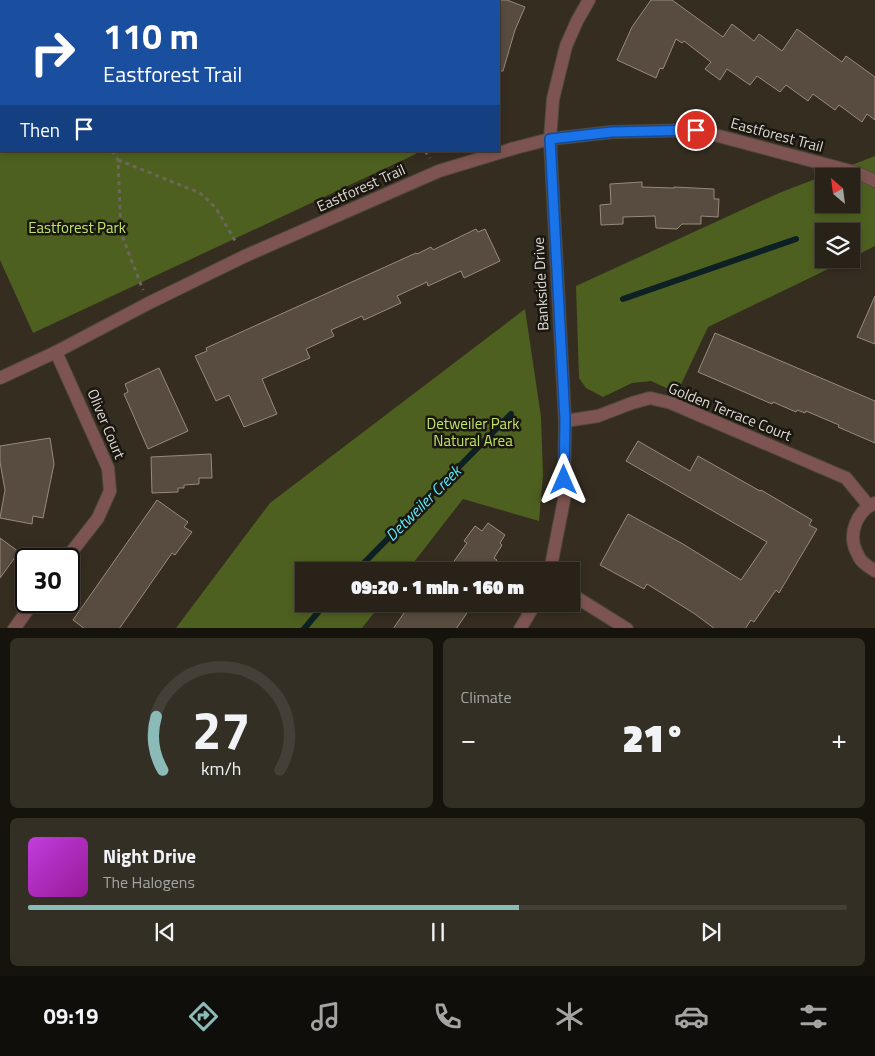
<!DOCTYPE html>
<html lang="en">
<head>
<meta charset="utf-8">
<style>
	:root { --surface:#282218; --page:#342f25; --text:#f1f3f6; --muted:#a5a4a2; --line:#443f37; --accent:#8bbbb9 }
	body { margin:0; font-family:"Titillium Web",sans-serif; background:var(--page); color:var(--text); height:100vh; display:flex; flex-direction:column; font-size:19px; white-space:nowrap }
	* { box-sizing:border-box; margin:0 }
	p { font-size:16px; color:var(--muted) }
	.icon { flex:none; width:28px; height:28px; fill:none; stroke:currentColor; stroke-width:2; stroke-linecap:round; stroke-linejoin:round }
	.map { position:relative; height:628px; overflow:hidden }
	.sheet { display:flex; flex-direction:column; gap:10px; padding:10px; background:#16130d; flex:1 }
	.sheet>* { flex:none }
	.banner { position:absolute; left:0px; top:0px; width:500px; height:152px; box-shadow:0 2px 8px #0003,0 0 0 1px var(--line); background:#1a4fa0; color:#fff; overflow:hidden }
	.needle { width:32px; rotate:332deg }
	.fabs { position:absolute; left:815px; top:168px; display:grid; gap:10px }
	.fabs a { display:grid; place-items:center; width:45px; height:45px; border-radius:0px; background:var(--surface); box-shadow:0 2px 8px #0003,0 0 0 1px var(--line); font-size:25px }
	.speed { position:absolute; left:15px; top:548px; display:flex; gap:10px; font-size:25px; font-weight:700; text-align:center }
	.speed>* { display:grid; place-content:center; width:65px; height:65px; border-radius:50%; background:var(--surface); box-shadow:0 2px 8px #0003,0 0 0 1px var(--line); line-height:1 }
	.speed .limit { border:2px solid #111; border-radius:8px; background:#fff; color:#111 }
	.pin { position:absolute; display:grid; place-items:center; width:42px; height:42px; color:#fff; margin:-21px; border:2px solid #fff; border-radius:50%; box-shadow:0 1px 5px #0007 }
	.me { position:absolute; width:55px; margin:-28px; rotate:0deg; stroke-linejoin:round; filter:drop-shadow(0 0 4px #0008) }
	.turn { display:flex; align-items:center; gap:18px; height:105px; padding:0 20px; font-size:22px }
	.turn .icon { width:65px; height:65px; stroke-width:2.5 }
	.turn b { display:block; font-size:35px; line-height:42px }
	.then { display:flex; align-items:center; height:48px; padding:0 20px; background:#0003; gap:10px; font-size:19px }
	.big { font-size:38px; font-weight:800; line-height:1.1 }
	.sheet .widget { flex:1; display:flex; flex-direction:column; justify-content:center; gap:8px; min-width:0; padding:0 18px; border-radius:8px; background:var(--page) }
	.sheet .dial { align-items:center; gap:0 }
	.dial svg { height:130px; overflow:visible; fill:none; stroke:var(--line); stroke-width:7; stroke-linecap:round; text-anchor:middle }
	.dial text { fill:var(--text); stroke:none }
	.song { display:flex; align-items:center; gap:15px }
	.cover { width:60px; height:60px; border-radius:8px; background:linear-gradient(135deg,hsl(290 70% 55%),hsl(300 70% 35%)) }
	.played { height:5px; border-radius:2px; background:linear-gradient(90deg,var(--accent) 60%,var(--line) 60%) }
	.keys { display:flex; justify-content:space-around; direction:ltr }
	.heat { display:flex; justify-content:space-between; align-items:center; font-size:28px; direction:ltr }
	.sheet .tiles { flex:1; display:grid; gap:10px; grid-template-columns:1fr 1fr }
	.widget:last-child { grid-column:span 2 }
	.trip { position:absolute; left:295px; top:562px; width:285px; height:50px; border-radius:0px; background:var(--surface); box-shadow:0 2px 8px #0003,0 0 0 1px var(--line); font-weight:800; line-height:50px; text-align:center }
	.tabs { display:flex; height:80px; justify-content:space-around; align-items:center; background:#100e0a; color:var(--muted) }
	.tabs .icon { width:35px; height:35px }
	.tabs .on { color:var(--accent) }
	.tabs b { font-size:22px; color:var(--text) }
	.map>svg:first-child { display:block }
	.green { fill:#4e6020; fill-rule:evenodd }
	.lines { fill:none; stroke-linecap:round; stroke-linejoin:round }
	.stream { stroke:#0d2023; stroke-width:6 }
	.building { fill:#574c3f; stroke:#978b7d }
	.minor-casing { stroke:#50493c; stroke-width:14 }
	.tertiary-casing { stroke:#50493c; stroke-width:14 }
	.path { stroke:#6d665b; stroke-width:3; stroke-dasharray:4 4; stroke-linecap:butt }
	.minor { stroke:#7e5452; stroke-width:12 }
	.tertiary { stroke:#7e5452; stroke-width:12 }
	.route-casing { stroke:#114b97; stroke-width:12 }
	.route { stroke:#1a73e8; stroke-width:9 }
	.labels { text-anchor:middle; stroke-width:5; stroke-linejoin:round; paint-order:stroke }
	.street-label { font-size:15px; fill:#ded9d1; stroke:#1a1610 }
	.park-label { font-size:15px; fill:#bfe366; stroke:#1a1610 }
	.water-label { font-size:16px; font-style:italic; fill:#57eafe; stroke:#1a1610 }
</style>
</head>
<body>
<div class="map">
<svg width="875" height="629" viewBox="0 0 875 629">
	<rect width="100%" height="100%" fill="#352d20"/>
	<g class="green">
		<polygon points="0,0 49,0 52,1 1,1 1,151 414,151 416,154 33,333 0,260"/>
		<path d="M 875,156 L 875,246 L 851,258 L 851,231 L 824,231 L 824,259 L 849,259 L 708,327 L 677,393 L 651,381 L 632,383 L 603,397 L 586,388 L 579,378 L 576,286 L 779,193 ZM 824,176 L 851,176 L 851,204 L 824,204 Z"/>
		<polygon points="525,309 541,417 543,475 539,521 463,499 407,571 304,571 304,604 381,604 362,628 176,628 270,503"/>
	</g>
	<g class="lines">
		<g class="stream">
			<polyline points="623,299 796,239"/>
			<polyline points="356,571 511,414"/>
			<polyline points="304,629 325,604"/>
		</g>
	</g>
	<g class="building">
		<polygon points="499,0 507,0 525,7 515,30 503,71 499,71"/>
		<polygon points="651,0 672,0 723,37 732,24 754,41 759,34 782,51 797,29 842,62 846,56 875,77 875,120 867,114 862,122 839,105 835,110 813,94 808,101 786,85 780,92 757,76 750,85 727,69 720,80 705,69 711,62 684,41 682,43 676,39 663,69 660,68 656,78 617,60 632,27"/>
		<polygon points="642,182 642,187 674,188 674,187 714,189 714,199 719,199 718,217 701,216 701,224 682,224 677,229 656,228 655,216 623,217 623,224 601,225 600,205 611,204 610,184"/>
		<polygon points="476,229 478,232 485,229 500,261 464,278 461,271 428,286 427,282 397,296 401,303 364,320 362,316 331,330 334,336 306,349 310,358 262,379 277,414 244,427 229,395 216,401 195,356 207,351 206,348 416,253 417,254 431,247 433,250"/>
		<polygon points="875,296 875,344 857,337"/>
		<polygon points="715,333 875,401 875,443 838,427 839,425 806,411 805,413 797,410 796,412 773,402 772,404 698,372"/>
		<polygon points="159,368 188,431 148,449 124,394 128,392 125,384"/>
		<polygon points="50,438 54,464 43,518 33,516 32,524 0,518 5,490 0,462 0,446"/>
		<polygon points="638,441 690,471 698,456 760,491 761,490 812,520 809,525 817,529 779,593 776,590 754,622 751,620 745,629 715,629 695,614 647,584 644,589 600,565 628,514 683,544 741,580 767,542 626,461"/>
		<polygon points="211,454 212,478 199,478 199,484 184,485 184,488 178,488 178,492 152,493 151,457"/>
		<polygon points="157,500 188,522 184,527 192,532 175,555 172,553 119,629 85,629 73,620"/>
		<polygon points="488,523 505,535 500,543 502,545 494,558 497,560 489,571 447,571 467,543 464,541 475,526 482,531"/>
		<polygon points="0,538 19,552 0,578"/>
		<polygon points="410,604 473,604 456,629 393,629"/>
	</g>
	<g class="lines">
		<g class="minor-casing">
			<g id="minor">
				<polyline points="56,352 108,468 110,491 98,518 66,559"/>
				<polyline points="565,421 598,416 632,403 650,398 671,403 846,478 869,506"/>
				<path d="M 875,503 C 857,511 848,533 856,551 C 858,554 859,559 862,561 C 865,565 871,568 875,571"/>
				<polyline points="550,571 564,500 565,421 550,139 553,99 566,46 577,21 589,0"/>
				<polyline points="571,594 627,629"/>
				<polyline points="14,629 34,601"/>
				<polyline points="520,629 535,604"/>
			</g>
		</g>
		<g class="tertiary-casing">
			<polyline id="tertiary" points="0,378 56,352 149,303 245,256 439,171 515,148 550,139 612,132 696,130 858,173 875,181"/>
		</g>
		<g class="path">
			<polyline points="324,0 325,1"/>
			<polyline points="0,85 1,86"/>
			<polyline points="112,151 118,160 121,233 143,290"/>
			<polyline points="425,151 430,158"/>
			<polyline points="118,160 200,193 216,208 237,244"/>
		</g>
		<use href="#minor" class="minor"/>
		<use href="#tertiary" class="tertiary"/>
	</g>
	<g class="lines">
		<g class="route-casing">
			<polyline id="route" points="564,480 565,420 550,139 612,132 696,130"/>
		</g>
		<use href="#route" class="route"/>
	</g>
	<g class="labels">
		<g class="street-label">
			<text transform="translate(777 135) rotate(15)" y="5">Eastforest Trail</text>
			<text transform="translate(361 188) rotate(-24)" y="5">Eastforest Trail</text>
			<text transform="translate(541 284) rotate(-93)" y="5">Bankside Drive</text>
			<text transform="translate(730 412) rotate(22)" y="5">Golden Terrace Court</text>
			<text transform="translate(106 424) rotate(67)" y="5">Oliver Court</text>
		</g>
		<g class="park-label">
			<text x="77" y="233">Eastforest Park</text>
			<text x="473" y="429">Detweiler Park<tspan x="473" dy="17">Natural Area</tspan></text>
		</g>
		<g class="water-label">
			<text transform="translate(423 503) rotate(-45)" y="6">Detweiler Creek</text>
		</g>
	</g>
</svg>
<div class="fabs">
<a><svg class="needle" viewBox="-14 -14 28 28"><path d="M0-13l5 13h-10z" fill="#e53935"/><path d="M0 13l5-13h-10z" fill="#a5a4a2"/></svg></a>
<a><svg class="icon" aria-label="layers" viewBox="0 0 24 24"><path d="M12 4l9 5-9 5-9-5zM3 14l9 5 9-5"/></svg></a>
</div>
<div class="speed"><div class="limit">30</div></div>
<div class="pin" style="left:696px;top:130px;background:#d93025"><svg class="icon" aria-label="arrive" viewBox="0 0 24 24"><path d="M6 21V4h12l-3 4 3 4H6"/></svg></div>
<svg class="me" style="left:564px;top:480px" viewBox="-20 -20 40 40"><path d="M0-17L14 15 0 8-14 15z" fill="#1a73e8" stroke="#fff" stroke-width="4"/></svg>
<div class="trip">09:20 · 1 min · 160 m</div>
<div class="banner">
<div class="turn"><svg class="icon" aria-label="right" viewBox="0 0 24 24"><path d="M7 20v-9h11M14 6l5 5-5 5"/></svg><div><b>110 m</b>Eastforest Trail</div></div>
<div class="then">Then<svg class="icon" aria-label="arrive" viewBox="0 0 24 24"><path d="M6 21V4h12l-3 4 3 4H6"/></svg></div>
</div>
</div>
<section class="sheet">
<div class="tiles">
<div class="widget dial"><svg viewBox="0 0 100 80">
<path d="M14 69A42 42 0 1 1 86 69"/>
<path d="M14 69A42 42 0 0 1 10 36" stroke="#8bbbb9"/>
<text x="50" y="56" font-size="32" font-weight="700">27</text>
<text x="50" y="72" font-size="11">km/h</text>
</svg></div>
<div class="widget"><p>Climate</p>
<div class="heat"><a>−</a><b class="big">21°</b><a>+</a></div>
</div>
<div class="widget">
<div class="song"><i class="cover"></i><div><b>Night Drive</b><p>The Halogens</p></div></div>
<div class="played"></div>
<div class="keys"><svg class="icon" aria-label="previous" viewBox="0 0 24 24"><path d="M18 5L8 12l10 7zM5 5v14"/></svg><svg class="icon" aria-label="pause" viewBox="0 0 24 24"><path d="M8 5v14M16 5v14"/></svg><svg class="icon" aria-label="next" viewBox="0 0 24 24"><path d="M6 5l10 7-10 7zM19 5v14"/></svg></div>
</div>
</div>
</section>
<nav class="tabs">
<b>09:19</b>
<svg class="icon on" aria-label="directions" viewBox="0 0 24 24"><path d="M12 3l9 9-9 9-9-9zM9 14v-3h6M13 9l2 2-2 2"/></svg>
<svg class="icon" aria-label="music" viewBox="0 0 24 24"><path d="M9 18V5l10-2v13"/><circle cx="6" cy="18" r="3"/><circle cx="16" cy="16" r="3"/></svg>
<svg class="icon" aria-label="phone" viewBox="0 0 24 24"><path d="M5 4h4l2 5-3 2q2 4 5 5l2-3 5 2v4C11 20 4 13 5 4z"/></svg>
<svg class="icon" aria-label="climate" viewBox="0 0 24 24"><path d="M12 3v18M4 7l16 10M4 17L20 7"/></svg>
<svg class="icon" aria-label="car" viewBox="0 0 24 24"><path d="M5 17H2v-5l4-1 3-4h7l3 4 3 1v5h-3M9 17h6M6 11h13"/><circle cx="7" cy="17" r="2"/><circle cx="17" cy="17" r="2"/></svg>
<svg class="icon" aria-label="filters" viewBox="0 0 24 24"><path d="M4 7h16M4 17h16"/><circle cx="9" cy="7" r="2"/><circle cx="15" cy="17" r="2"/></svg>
</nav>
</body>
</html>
